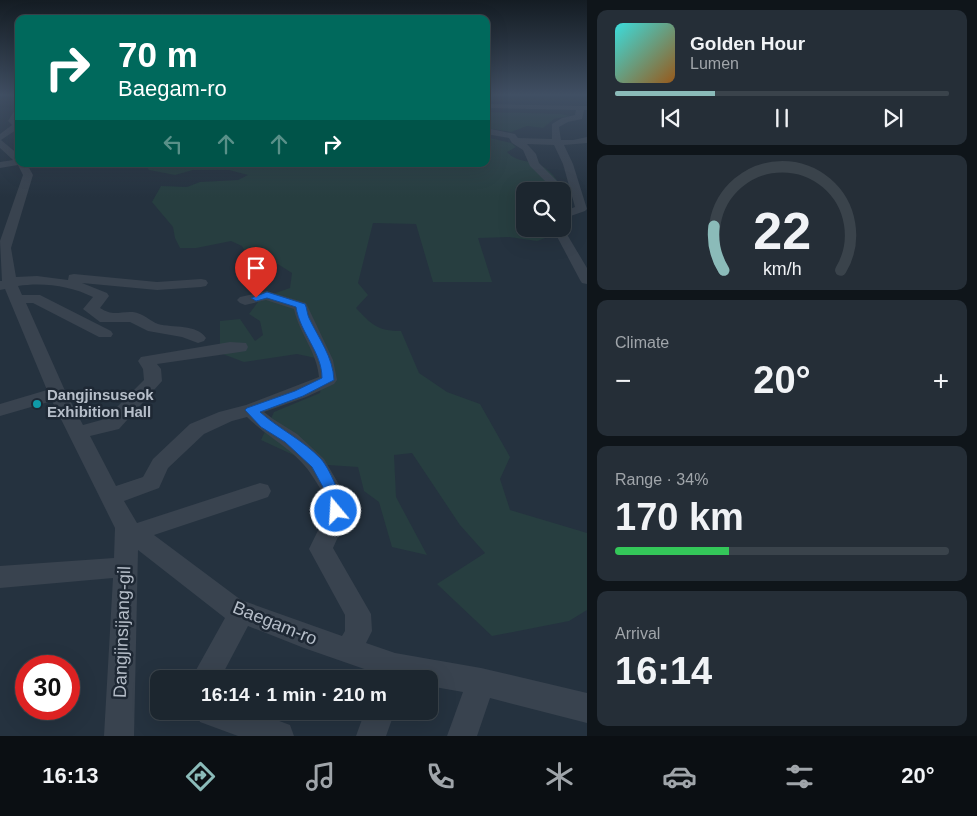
<!DOCTYPE html>
<html lang="en">
<head>
<meta charset="utf-8">
<style>
	:root { --surface:#1c262f; --page:#252e37; --text:#f1f3f6; --muted:#a0a5aa; --line:#3a434b; --accent:#8bbbb9 }
	body { margin:0; font-family:Arial,sans-serif; background:var(--page); color:var(--text); height:100vh; display:flex; flex-direction:column; font-size:19px; white-space:nowrap }
	* { box-sizing:border-box; margin:0 }
	p { font-size:16px; color:var(--muted) }
	.icon { flex:none; width:28px; height:28px; fill:none; stroke:currentColor; stroke-width:2; stroke-linecap:round; stroke-linejoin:round }
	.map { position:relative; flex:1; overflow:hidden }
	.side { display:flex; flex-direction:column; gap:10px; padding:10px; background:#0f151a; width:390px }
	.side>* { flex:none }
	.banner { position:absolute; left:15px; top:15px; width:475px; height:152px; border-radius:10px; box-shadow:0 5px 20px #0002,0 0 0 1px var(--line); background:#00695c; color:#fff; overflow:hidden }
	.buttons { position:absolute; left:516px; top:182px; display:grid; gap:10px }
	.buttons a { display:grid; place-items:center; width:55px; height:55px; border-radius:10px; background:var(--surface); box-shadow:0 5px 20px #0002,0 0 0 1px var(--line); font-size:25px }
	.speed { position:absolute; left:15px; top:655px; display:flex; gap:10px; font-size:25px; font-weight:700; text-align:center }
	.speed>* { display:grid; place-content:center; width:65px; height:65px; border-radius:50%; background:var(--surface); box-shadow:0 5px 20px #0002,0 0 0 1px var(--line); line-height:1 }
	.speed .limit { border:8px solid #d22; background:#fff; color:#111 }
	.pin { position:absolute; display:grid; place-items:center; width:42px; height:42px; color:#fff; margin:-51px -21px; border-radius:50% 50% 50% 0; rotate:-45deg; box-shadow:0 0 5px #0007 }
	.pin .icon { rotate:45deg }
	.me { position:absolute; width:55px; margin:-28px; rotate:342deg; stroke-linejoin:round; filter:drop-shadow(0 0 4px #0008) }
	.turn { display:flex; align-items:center; gap:18px; height:105px; padding:0 20px; font-size:22px }
	.turn .icon { width:65px; height:65px; stroke-width:2.5 }
	.turn b { display:block; font-size:35px; line-height:42px }
	.lanes { display:flex; align-items:center; height:48px; padding:0 20px; background:#0003; justify-content:center; gap:25px; direction:ltr }
	.lanes .off { opacity:.35 }
	.big { font-size:38px; font-weight:600; line-height:1.1 }
	.side .tile { flex:1; display:flex; flex-direction:column; justify-content:center; gap:8px; min-width:0; padding:0 18px; border-radius:10px; background:var(--page) }
	.side .dial { align-items:center; gap:0 }
	.dial svg { height:130px; overflow:visible; fill:none; stroke:var(--line); stroke-width:7; stroke-linecap:round; text-anchor:middle }
	.dial text { fill:var(--text); stroke:none }
	.song { display:flex; align-items:center; gap:15px }
	.cover { width:60px; height:60px; border-radius:8px; background:linear-gradient(135deg,hsl(180 70% 55%),hsl(30 70% 35%)) }
	.played { height:5px; border-radius:2px; background:linear-gradient(90deg,var(--accent) 30%,var(--line) 30%) }
	.keys { display:flex; justify-content:space-around; direction:ltr }
	.heat { display:flex; justify-content:space-between; align-items:center; font-size:28px; direction:ltr }
	.charge { height:8px; border-radius:4px; background:linear-gradient(90deg,#34c759 34%,var(--line) 0) }
	.trip { position:absolute; left:150px; top:670px; width:288px; height:50px; border-radius:10px; background:var(--surface); box-shadow:0 5px 20px #0002,0 0 0 1px var(--line); font-weight:600; line-height:50px; text-align:center }
	.dock { display:flex; height:80px; justify-content:space-around; align-items:center; background:#0b0f13; color:var(--muted) }
	.dock .icon { width:35px; height:35px }
	.dock .current { color:var(--accent) }
	.dock b { font-size:22px; color:var(--text) }
	main { display:flex; flex:1; min-height:0 }
	.map>svg:first-child { display:block }
	.green { fill:#273e40 }
	.lines { fill:none; stroke-linecap:round; stroke-linejoin:round }
	.minor { fill:#39434f; fill-rule:evenodd }
	.route { fill:#1a73e8; stroke:#114b97 }
	.culture-dot { fill:#0f9aa8; stroke:#1e2834; stroke-width:2 }
	.labels { text-anchor:middle; stroke-width:5; stroke-linejoin:round; paint-order:stroke }
	.poi-label { font-size:15px; font-weight:bold; fill:#b6bec9; stroke:#1e2834; text-anchor:start }
	.near-street-label { font-size:18px; fill:#b6bec9; stroke:#1e2834 }
</style>
</head>
<body>
<main>
<div class="map">
<svg width="587" height="736" viewBox="0 0 587 736">
	<rect width="100%" height="100%" fill="#25323f"/>
	<g class="green">
		<polygon points="486,112 561,114 570,116 554,119 543,128 527,126 511,132 486,128"/>
		<path d="M 486,137 L 511,143 L 516,147 L 507,152 C 517,164 533,159 545,168 C 557,176 564,191 566,204 L 563,207 L 562,191 L 525,191 L 525,229 L 558,229 L 559,233 L 537,241 L 509,237 L 478,238 L 492,282 L 433,282 L 416,224 L 373,223 L 358,283 L 368,295 L 356,308 C 371,324 377,331 401,331 L 419,373 L 447,392 L 480,404 L 510,457 L 500,479 L 510,510 L 587,533 L 587,610 L 569,621 L 492,636 L 437,584 L 485,553 L 460,525 L 412,453 L 394,455 L 396,497 L 427,555 L 392,547 L 379,502 L 364,491 L 358,467 L 313,464 L 261,440 L 274,412 L 320,393 L 325,360 L 297,354 L 244,362 L 220,353 L 220,321 L 240,319 L 255,341 L 263,335 L 260,321 L 249,314 L 261,298 L 290,288 L 292,273 L 273,261 L 248,257 L 242,246 L 231,241 L 196,248 L 180,248 L 175,238 L 173,227 L 152,202 L 161,186 L 187,187 L 200,182 L 238,180 L 248,175 L 229,170 L 193,170 L 175,175 L 149,170 L 146,166 L 133,164 L 486,164 Z"/>
	</g>
	<g class="lines">
		<g class="minor">
			<polygon points="486,104 587,106 587,110 584,110 582,119 568,122 559,127 561,140 573,140 587,137 587,143 564,145 573,164 587,209 585,211 562,219 562,212 575,207 563,164 554,145 527,144 536,154 539,163 567,191 562,194 562,191 555,191 530,166 523,150 512,143 509,138 486,134 486,128 515,134 518,138 552,139 552,124 562,118 575,115 576,110 486,108"/>
			<path d="M 16,108 L 19,108 L 19,117 L 17,120 L 19,122 L 19,128 L 1,140 L 19,155 L 19,164 L 27,164 L 33,175 L 11,248 L 16,277 L 37,276 L 68,280 L 69,275 L 74,274 L 157,282 L 201,279 L 206,280 L 208,283 L 206,286 L 201,287 L 157,290 L 82,283 L 107,293 L 109,296 L 100,308 C 114,317 119,311 133,312 C 143,313 150,321 158,324 C 173,328 197,324 206,338 L 204,341 L 198,343 L 182,337 L 148,331 L 130,322 L 100,322 L 83,309 L 93,297 C 71,286 43,282 18,286 L 22,295 L 40,295 L 111,331 L 113,334 L 111,337 L 99,337 L 33,303 L 26,303 L 66,393 L 83,425 L 105,419 L 144,380 L 143,369 L 138,361 L 141,357 L 230,342 L 246,343 L 248,347 L 246,351 L 240,352 L 157,364 L 161,369 L 162,381 L 119,429 L 90,436 L 116,486 L 143,477 L 153,459 L 190,424 L 219,412 L 246,405 L 319,377 C 317,352 299,333 294,309 L 266,300 L 245,305 L 240,303 L 237,300 L 240,297 L 267,291 L 306,303 L 333,360 L 337,380 L 334,384 L 306,397 L 264,412 L 273,419 L 297,434 L 324,459 L 348,500 L 346,519 L 333,548 L 371,614 L 372,631 L 366,643 L 395,653 L 481,668 L 587,693 L 587,723 L 490,698 L 477,736 L 447,736 L 463,692 L 429,686 L 429,679 L 393,679 L 304,648 L 248,626 L 220,679 L 191,679 L 225,618 L 138,550 L 134,736 L 104,736 L 113,578 L 0,588 L 0,566 L 114,558 L 115,528 L 52,401 L 0,416 L 0,404 L 47,390 L 5,289 L 0,290 L 0,281 L 2,281 L 0,241 L 23,175 L 18,165 L 0,168 L 0,162 L 13,160 L 0,148 L 0,134 L 12,125 L 8,121 ZM 247,417 C 274,443 299,450 318,485 C 321,490 326,497 326,503 C 325,520 316,534 309,549 L 345,615 L 345,631 L 342,636 L 241,600 L 154,535 L 268,497 L 271,491 L 268,485 L 260,483 L 137,523 L 124,501 L 159,488 L 168,468 L 204,434 L 232,421 Z"/>
			<polygon points="562,226 587,268 587,284 582,283 580,280 553,229 562,229"/>
			<polygon points="196,711 253,711 290,725 294,736 238,736 200,722"/>
			<polygon points="365,711 395,711 386,736 356,736"/>
		</g>
	</g>
	<linearGradient id="sky" x2="0" y2="1"><stop stop-color="#141c23"/><stop offset="0.48" stop-color="#404f63"/><stop offset="1" stop-color="#404f63" stop-opacity="0"/></linearGradient>
	<rect width="587" height="197" fill="url(#sky)"/>
	<path class="route" d="M 267,292 L 305,304 C 307,308 307,314 309,318 C 319,339 333,357 334,380 L 303,396 L 260,412 C 279,429 303,440 321,459 C 327,466 332,477 336,486 C 342,495 347,504 342,515 L 336,516 L 331,515 L 329,511 L 330,500 L 312,467 L 285,442 L 261,427 L 245,410 L 247,408 L 295,391 L 322,378 C 322,352 300,333 296,307 L 267,298 L 256,301 L 251,298 Z"/>
	<circle class="culture-dot" cx="37" cy="404" r="5"/>
	<g class="labels">
		<g class="poi-label">
			<text x="47" y="400">Dangjinsuseok<tspan x="47" dy="17">Exhibition Hall</tspan></text>
		</g>
		<g class="near-street-label">
			<text transform="translate(275 623) rotate(22)" y="6">Baegam-ro</text>
			<text transform="translate(122 632) rotate(-88)" y="6">Dangjinsijang-gil</text>
		</g>
	</g>
</svg>
<div class="buttons">
<a><svg class="icon" aria-label="search" viewBox="0 0 24 24"><circle cx="10" cy="10" r="6"/><path d="M15 15l6 6"/></svg></a>
</div>
<div class="speed"><div class="limit">30</div></div>
<div class="pin" style="left:256px;top:298px;background:#d93025"><svg class="icon" aria-label="arrive" viewBox="0 0 24 24"><path d="M6 21V4h12l-3 4 3 4H6"/></svg></div>
<svg class="me" style="left:336px;top:511px" viewBox="-20 -20 40 40"><circle r="17" fill="#1a73e8" stroke="#fff" stroke-width="3"/><path d="M0-11L8 9 0 5-8 9z" fill="#fff"/></svg>
<div class="trip">16:14 · 1 min · 210 m</div>
<div class="banner">
<div class="turn"><svg class="icon" aria-label="right" viewBox="0 0 24 24"><path d="M7 20v-9h11M14 6l5 5-5 5"/></svg><div><b>70 m</b>Baegam-ro</div></div>
<div class="lanes"><svg class="icon off" aria-label="left" viewBox="0 0 24 24"><path d="M17 20v-9H6M10 6l-5 5 5 5"/></svg><svg class="icon off" aria-label="ahead" viewBox="0 0 24 24"><path d="M12 20V5M6 11l6-6 6 6"/></svg><svg class="icon off" aria-label="ahead" viewBox="0 0 24 24"><path d="M12 20V5M6 11l6-6 6 6"/></svg><svg class="icon" aria-label="right" viewBox="0 0 24 24"><path d="M7 20v-9h11M14 6l5 5-5 5"/></svg></div>
</div>
</div>
<section class="side">
<div class="tile">
<div class="song"><i class="cover"></i><div><b>Golden Hour</b><p>Lumen</p></div></div>
<div class="played"></div>
<div class="keys"><svg class="icon" aria-label="previous" viewBox="0 0 24 24"><path d="M18 5L8 12l10 7zM5 5v14"/></svg><svg class="icon" aria-label="pause" viewBox="0 0 24 24"><path d="M8 5v14M16 5v14"/></svg><svg class="icon" aria-label="next" viewBox="0 0 24 24"><path d="M6 5l10 7-10 7zM19 5v14"/></svg></div>
</div>
<div class="tile dial"><svg viewBox="0 0 100 80">
<path d="M14 69A42 42 0 1 1 86 69"/>
<path d="M14 69A42 42 0 0 1 8 42" stroke="#8bbbb9"/>
<text x="50" y="56" font-size="32" font-weight="700">22</text>
<text x="50" y="72" font-size="11">km/h</text>
</svg></div>
<div class="tile"><p>Climate</p>
<div class="heat"><a>−</a><b class="big">20°</b><a>+</a></div>
</div>
<div class="tile"><p>Range · 34%</p><b class="big">170 km</b><div class="charge"></div></div>
<div class="tile"><p>Arrival</p><b class="big">16:14</b></div>
</section>
</main>
<nav class="dock">
<b>16:13</b>
<svg class="icon current" aria-label="directions" viewBox="0 0 24 24"><path d="M12 3l9 9-9 9-9-9zM9 14v-3h6M13 9l2 2-2 2"/></svg>
<svg class="icon" aria-label="music" viewBox="0 0 24 24"><path d="M9 18V5l10-2v13"/><circle cx="6" cy="18" r="3"/><circle cx="16" cy="16" r="3"/></svg>
<svg class="icon" aria-label="phone" viewBox="0 0 24 24"><path d="M5 4h4l2 5-3 2q2 4 5 5l2-3 5 2v4C11 20 4 13 5 4z"/></svg>
<svg class="icon" aria-label="climate" viewBox="0 0 24 24"><path d="M12 3v18M4 7l16 10M4 17L20 7"/></svg>
<svg class="icon" aria-label="car" viewBox="0 0 24 24"><path d="M5 17H2v-5l4-1 3-4h7l3 4 3 1v5h-3M9 17h6M6 11h13"/><circle cx="7" cy="17" r="2"/><circle cx="17" cy="17" r="2"/></svg>
<svg class="icon" aria-label="filters" viewBox="0 0 24 24"><path d="M4 7h16M4 17h16"/><circle cx="9" cy="7" r="2"/><circle cx="15" cy="17" r="2"/></svg>
<b>20°</b>
</nav>
</body>
</html>
